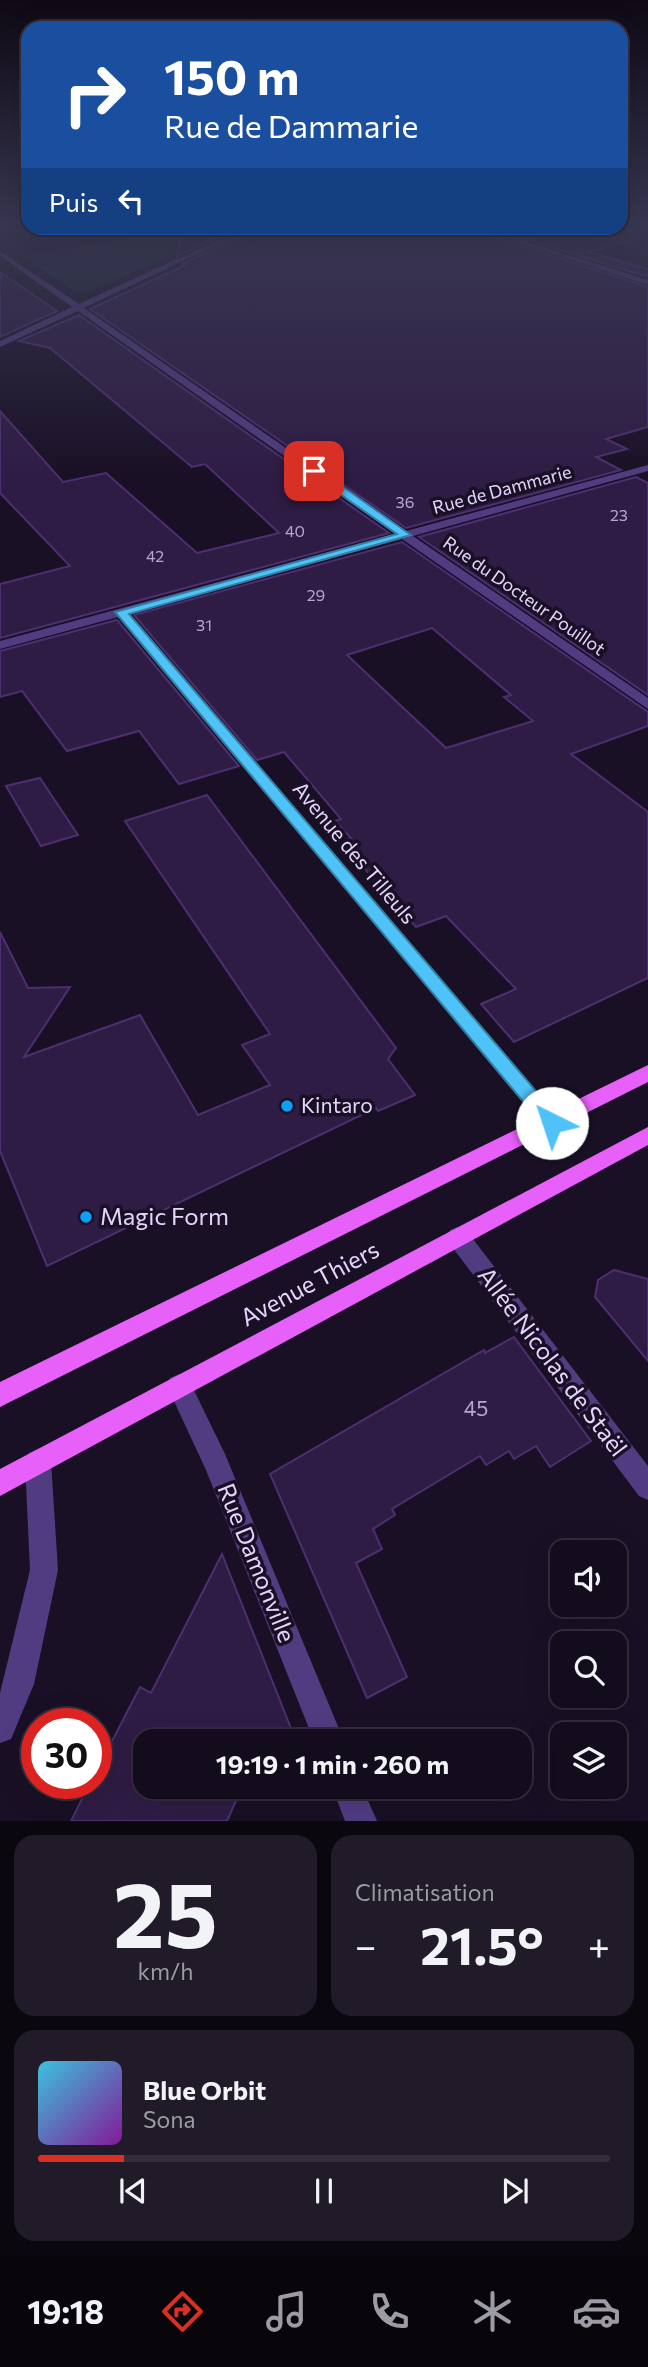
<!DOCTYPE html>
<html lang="fr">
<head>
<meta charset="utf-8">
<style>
	:root { --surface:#130c1c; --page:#201a29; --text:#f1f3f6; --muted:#9d9ba3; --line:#322c3b; --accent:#d93025 }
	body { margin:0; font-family:Commissioner,sans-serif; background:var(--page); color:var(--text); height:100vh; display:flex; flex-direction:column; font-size:26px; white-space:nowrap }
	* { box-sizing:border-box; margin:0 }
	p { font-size:23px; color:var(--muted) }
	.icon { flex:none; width:38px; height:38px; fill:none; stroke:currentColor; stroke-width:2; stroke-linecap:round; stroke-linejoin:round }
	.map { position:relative; height:1821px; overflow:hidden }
	.details { display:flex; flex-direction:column; gap:14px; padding:14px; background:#0a070f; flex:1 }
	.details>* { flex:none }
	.top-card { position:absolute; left:21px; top:21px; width:607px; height:214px; border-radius:21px; box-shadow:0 7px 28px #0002,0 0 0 2px var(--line); background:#1a4fa0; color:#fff; overflow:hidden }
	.buttons { position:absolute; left:550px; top:1540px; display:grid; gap:14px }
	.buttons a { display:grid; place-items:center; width:77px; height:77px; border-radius:14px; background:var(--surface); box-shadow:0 7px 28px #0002,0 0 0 2px var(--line); font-size:35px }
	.speed { position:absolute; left:21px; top:1708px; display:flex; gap:14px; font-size:35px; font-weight:700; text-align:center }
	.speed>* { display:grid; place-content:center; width:91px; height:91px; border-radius:50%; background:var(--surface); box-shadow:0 7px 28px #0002,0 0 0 2px var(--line); line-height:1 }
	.speed .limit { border:10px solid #d22; background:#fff; color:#111 }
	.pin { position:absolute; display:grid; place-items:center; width:60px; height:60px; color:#fff; margin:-30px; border-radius:14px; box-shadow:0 4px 10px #0006 }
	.me { position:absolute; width:77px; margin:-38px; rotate:319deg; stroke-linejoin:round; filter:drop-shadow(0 0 5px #0008) }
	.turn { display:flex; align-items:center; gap:24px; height:147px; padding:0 28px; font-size:32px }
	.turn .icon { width:91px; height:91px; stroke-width:2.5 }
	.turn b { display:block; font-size:49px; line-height:60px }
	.then { display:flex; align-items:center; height:66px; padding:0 28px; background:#0003; gap:14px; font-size:26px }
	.big { font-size:52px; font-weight:700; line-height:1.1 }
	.details .widget { flex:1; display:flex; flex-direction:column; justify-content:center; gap:10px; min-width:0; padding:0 24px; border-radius:21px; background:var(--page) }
	.details .dial { align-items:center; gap:0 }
	.dial b { font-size:91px; line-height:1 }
	.song { display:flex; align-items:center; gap:21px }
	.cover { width:84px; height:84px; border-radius:10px; background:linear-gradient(135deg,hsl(190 70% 55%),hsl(290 70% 35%)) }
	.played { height:7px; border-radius:4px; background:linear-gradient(90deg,var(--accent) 15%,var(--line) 15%) }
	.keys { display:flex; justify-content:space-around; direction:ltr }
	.heat { display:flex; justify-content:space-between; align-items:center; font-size:38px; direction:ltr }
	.details .tiles { flex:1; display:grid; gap:14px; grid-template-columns:1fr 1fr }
	.widget:last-child { grid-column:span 2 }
	.trip { position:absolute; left:133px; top:1729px; width:399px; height:70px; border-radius:21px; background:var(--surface); box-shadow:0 7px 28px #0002,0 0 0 2px var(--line); font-weight:700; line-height:70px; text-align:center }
	.dock { display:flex; height:112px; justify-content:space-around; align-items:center; background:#08050b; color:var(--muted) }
	.dock .icon { width:49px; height:49px }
	.dock .active { color:var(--accent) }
	.dock b { font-size:32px; color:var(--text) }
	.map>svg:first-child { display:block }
	.green { fill:#13282e }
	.building { fill:#2f1c45; stroke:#4d2f70; stroke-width:2; fill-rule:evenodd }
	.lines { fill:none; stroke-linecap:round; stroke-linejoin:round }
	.minor { fill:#513c82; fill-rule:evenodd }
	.major { fill:#e760f9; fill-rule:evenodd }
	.route { fill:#4fc3f7; stroke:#337fa1; stroke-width:2 }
	.poi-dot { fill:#09a0f5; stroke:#191025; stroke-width:2.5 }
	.labels { text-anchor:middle; stroke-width:7; stroke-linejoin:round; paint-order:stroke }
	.far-number-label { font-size:16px; fill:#b7a7cf }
	.far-street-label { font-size:18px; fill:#e4d5fd; stroke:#191025 }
	.street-label { font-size:21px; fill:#e4d5fd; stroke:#191025 }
	.poi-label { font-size:21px; fill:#e4d5fd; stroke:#191025; text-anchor:start }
	.near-number-label { font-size:21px; fill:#b7a7cf }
	.near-poi-label { font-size:24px; fill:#e4d5fd; stroke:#191025; text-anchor:start }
	.near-street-label { font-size:24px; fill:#e4d5fd; stroke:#191025 }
</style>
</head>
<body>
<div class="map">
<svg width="648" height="1821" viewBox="0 0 648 1821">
	<rect width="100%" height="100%" fill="#191025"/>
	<polygon class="green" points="160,229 213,236 89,292 76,292 22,256 113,242"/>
	<g class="building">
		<polygon points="181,228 239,228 177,256"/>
		<polygon points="254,228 471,228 473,230 648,287 648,427 606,439 627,449 596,457 621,470 406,528 90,309 186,265 183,264"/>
		<polygon points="490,228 637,228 638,238 590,252 648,269 648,277"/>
		<polygon points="0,272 57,311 0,337"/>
		<polygon points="79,315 389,533 0,638 0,584 70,566 0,493 0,411 63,482 106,473 197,553 279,533 205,464 192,467 50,348 19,341"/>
		<polygon points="636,477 648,483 648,695 419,537"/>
		<path d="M 402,542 L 648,712 L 648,726 L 571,754 L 648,812 L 648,978 L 514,1042 L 481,1004 L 516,989 L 446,916 L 416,927 L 341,842 L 351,838 L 335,821 L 341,819 L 284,752 L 257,760 L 134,615 ZM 432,628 L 511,695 L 504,697 L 533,721 L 446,748 L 347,655 Z"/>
		<polygon points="117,620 239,766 179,784 139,731 67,751 22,691 0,697 0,651"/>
		<polygon points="40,778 78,835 41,846 6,786"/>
		<polygon points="207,795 396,1048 388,1059 415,1095 378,1111 376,1108 47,1266 0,1151 0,932 28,988 70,987 24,1057 140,1015 198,1115 270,1085 242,1045 270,1034 125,821"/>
		<polygon points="614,1270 648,1279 648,1361 595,1297 598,1280"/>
		<polygon points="514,1337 591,1441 550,1467 536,1446 514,1459 509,1451 486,1465 480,1456 392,1509 395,1515 373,1529 382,1549 356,1563 407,1677 367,1698 270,1474 484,1350 485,1353"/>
		<polygon points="222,1554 296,1741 145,1741 145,1787 242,1787 227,1821 71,1821 90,1783 96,1783 96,1772 140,1687 151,1693"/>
	</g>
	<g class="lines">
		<g class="minor">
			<polygon points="244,228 252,228 84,308 406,531 648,465 648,471 413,536 648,698 648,709 402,539 129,614 559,1117 562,1123 559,1129 552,1131 545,1129 118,617 0,649 0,641 395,534 78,311 0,347 0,341 72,307 0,256 0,251 79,304"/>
			<polygon points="474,228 483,228 648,280 648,285"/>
			<polygon points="458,1227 466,1230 648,1466 648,1500 639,1496 450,1244 447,1237 450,1230"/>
			<polygon points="179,1374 188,1378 225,1454 344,1741 314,1741 206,1470 167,1386 170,1378"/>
			<polygon points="38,1449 47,1453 51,1462 58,1570 34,1684 11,1739 0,1743 0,1693 30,1570 25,1462 29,1453"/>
			<polygon points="332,1787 362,1787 377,1821 345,1821"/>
		</g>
		<g class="major">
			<polygon points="648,1065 648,1082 0,1407 0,1382"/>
			<polygon points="648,1127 648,1145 0,1496 0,1469"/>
		</g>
	</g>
	<linearGradient id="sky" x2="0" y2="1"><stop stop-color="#0e0914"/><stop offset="0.47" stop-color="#383751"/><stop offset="1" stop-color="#383751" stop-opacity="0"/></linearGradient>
	<rect width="648" height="479" fill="url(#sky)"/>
	<polygon class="route" points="311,469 318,469 411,535 129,614 559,1118 562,1123 559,1129 552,1131 546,1129 115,612 397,534 311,474"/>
	<g class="poi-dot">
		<circle cx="287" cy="1106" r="7"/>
		<circle cx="86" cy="1217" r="7"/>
	</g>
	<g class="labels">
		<g class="far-number-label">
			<text x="405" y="508">36</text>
			<text x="619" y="521">23</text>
			<text x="295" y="537">40</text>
			<text x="155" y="562">42</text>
			<text x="316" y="601">29</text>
			<text x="204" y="631">31</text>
		</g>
		<g class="far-street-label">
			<text transform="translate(502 490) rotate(-15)" y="6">Rue de Dammarie</text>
			<text transform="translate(524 596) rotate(35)" y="6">Rue du Docteur Pouillot</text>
		</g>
		<g class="street-label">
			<text transform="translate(354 853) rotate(50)" y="7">Avenue des Tilleuls</text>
		</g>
		<g class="poi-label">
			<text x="301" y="1113">Kintaro</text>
		</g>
		<g class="near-number-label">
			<text x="476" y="1416">45</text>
		</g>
		<g class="near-poi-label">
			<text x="100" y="1225">Magic Form</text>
		</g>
		<g class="near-street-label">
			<text transform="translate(310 1284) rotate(-28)" y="8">Avenue Thiers</text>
			<text transform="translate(552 1362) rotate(53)" y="8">Allée Nicolas de Staël</text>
			<text transform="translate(256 1563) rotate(68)" y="8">Rue Damonville</text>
		</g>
	</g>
</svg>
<div class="buttons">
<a><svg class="icon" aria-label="sound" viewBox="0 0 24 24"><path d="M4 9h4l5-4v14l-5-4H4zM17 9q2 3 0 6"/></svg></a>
<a><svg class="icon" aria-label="search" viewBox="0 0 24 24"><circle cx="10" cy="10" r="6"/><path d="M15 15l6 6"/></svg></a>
<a><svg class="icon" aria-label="layers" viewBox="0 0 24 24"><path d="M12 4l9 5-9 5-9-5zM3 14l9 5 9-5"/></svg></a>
</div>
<div class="speed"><div class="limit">30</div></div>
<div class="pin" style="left:314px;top:471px;background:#d93025"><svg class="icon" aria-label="arrive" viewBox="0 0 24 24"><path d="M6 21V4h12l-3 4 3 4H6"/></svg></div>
<svg class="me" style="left:552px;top:1123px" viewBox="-20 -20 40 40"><circle r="19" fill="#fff"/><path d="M0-13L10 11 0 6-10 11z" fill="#4fc3f7"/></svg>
<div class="trip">19:19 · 1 min · 260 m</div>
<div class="top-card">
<div class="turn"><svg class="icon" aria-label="right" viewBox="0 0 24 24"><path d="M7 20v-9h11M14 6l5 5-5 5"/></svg><div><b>150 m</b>Rue de Dammarie</div></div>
<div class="then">Puis<svg class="icon" aria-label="left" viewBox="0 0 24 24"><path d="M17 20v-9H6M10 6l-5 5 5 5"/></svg></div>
</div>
</div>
<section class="details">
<div class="tiles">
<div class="widget dial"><b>25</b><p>km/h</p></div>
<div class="widget"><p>Climatisation</p>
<div class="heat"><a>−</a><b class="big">21.5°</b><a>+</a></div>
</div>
<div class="widget">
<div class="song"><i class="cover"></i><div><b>Blue Orbit</b><p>Sona</p></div></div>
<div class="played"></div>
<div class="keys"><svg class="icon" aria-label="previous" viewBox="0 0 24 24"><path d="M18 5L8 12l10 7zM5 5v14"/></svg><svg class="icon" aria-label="pause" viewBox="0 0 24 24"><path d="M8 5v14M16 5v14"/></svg><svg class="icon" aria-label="next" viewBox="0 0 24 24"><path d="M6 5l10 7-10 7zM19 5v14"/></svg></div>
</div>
</div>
</section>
<nav class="dock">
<b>19:18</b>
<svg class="icon active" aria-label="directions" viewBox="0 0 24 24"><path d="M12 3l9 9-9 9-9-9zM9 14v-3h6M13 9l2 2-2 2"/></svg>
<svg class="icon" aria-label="music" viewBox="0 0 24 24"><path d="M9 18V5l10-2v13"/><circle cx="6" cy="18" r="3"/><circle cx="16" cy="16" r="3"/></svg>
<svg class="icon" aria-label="phone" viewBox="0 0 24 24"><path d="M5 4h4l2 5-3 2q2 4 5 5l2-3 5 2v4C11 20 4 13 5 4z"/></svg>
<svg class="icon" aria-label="climate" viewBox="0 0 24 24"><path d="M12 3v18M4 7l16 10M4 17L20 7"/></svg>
<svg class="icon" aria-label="car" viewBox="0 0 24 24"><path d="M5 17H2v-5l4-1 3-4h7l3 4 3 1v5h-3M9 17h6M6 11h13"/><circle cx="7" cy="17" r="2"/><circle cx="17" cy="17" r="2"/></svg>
</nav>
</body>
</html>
